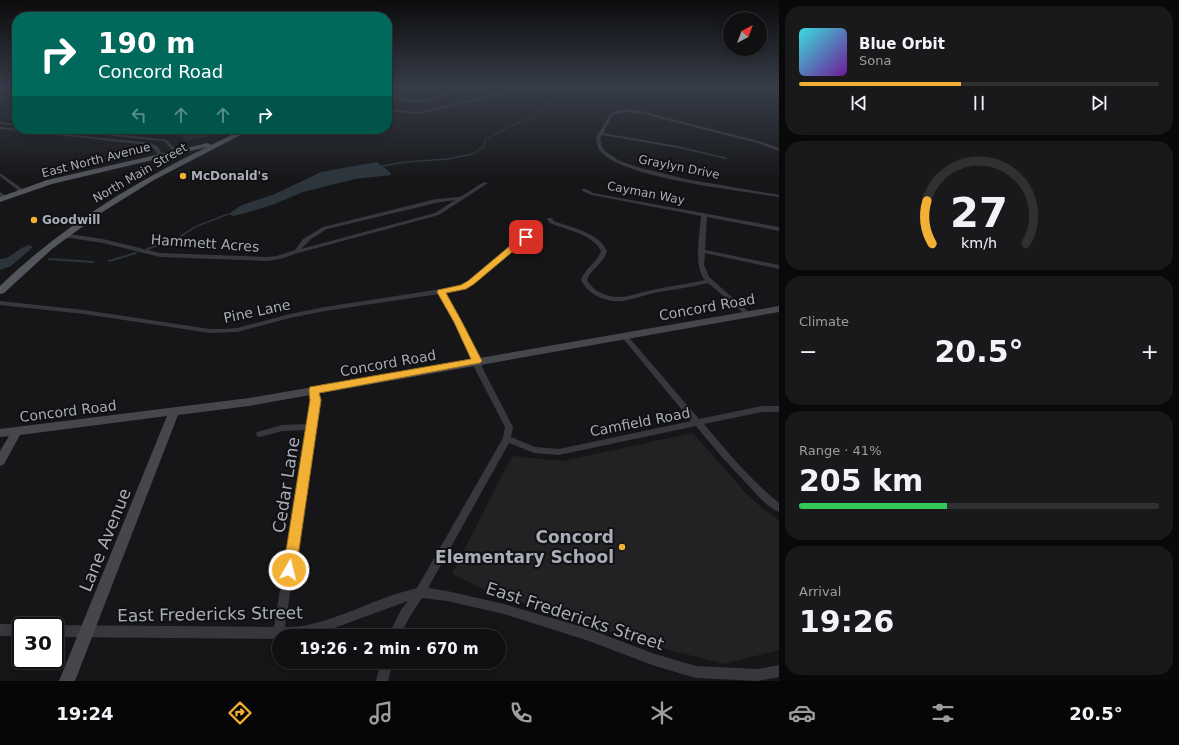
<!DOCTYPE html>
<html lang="en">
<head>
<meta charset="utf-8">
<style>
	:root { --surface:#101012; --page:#19191b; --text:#f1f3f6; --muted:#9c9d9f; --line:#303032; --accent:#f2b134 }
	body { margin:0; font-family:"DejaVu Sans",sans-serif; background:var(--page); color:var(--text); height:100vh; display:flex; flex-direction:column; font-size:15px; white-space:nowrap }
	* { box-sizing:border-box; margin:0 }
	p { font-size:13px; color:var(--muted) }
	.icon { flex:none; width:22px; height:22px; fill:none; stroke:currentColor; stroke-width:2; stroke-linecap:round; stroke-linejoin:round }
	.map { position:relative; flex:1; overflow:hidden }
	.sheet { display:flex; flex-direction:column; gap:6px; padding:6px; background:#09090a; width:400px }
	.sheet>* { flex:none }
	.banner { position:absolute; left:12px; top:12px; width:380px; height:122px; border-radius:16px; box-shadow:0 2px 10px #0003,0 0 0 1px var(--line); background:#00695c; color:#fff; overflow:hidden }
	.needle { width:26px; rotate:41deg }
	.buttons { position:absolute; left:723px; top:12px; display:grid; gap:8px }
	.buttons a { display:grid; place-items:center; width:44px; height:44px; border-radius:50%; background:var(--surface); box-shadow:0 2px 10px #0003,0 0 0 1px var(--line); font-size:20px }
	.speed { position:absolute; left:12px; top:617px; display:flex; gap:8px; font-size:20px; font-weight:700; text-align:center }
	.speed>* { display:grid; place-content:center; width:52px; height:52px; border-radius:50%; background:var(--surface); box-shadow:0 2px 10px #0003,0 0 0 1px var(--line); line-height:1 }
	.speed .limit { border:2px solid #111; border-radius:6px; background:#fff; color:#111 }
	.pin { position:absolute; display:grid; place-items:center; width:34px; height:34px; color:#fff; margin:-17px; border-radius:8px; box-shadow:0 2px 6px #0006 }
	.me { position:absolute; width:44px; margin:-22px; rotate:8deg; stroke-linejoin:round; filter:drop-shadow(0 0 3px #0008) }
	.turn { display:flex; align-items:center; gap:14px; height:84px; padding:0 20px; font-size:18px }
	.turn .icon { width:52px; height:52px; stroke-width:2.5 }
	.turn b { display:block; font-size:28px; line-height:34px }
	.lanes { display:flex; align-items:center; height:38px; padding:0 20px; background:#0003; justify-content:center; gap:20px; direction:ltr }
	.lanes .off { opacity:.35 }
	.big { font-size:30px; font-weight:600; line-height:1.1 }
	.sheet .widget { flex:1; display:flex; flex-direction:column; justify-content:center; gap:6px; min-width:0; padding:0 14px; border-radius:16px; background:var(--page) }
	.sheet .dial { align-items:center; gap:0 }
	.dial svg { height:104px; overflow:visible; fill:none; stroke:var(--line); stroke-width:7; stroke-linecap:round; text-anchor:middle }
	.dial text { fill:var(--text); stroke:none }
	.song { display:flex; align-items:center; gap:12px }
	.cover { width:48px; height:48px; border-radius:6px; background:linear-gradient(135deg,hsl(180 70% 55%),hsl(280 70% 35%)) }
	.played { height:4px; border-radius:2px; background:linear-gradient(90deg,var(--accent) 45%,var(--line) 45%) }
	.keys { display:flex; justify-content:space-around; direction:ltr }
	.heat { display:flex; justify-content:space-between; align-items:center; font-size:22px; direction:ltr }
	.charge { height:6px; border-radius:3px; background:linear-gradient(90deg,#34c759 41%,var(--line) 0) }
	.trip { position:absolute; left:272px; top:629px; width:234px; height:40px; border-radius:20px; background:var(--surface); box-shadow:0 2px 10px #0003,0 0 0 1px var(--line); font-weight:600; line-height:40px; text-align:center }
	.tabs { display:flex; height:64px; justify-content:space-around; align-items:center; background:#060607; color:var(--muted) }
	.tabs .icon { width:28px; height:28px }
	.tabs .active { color:var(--accent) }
	.tabs b { font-size:18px; color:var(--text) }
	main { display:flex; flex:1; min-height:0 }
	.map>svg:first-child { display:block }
	.built { fill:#222225 }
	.water { fill:#2c353c }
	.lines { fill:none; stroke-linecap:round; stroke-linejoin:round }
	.stream-far2 { stroke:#2c353c; stroke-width:1 }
	.stream-far1 { stroke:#2c353c; stroke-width:1.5 }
	.stream { stroke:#2c353c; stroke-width:2 }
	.building { fill:#29292c }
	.street { fill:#37383d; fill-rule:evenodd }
	.secondary { fill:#45474d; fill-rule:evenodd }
	.primary { fill:#53555c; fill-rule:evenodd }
	.route { fill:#f2b134; stroke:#9d7322 }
	.poi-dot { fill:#f2b134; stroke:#111113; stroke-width:1.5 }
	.labels { text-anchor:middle; stroke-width:4; stroke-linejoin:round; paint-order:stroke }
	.far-street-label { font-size:12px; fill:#a8adb8; stroke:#111113 }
	.far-poi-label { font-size:12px; font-weight:bold; fill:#a8adb8; stroke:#111113; text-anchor:start }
	.street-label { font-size:14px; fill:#a8adb8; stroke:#111113 }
	.near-street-label { font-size:17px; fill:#a8adb8; stroke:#111113 }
	.near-poi-label { font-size:17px; font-weight:bold; fill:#a8adb8; stroke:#111113; text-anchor:end }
</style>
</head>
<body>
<main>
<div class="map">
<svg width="779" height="681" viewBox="0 0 779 681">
	<rect width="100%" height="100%" fill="#161618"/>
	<polygon class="built" points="693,433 744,491 763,509 779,520 779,650 724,664 650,645 485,590 452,574 512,456 563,461"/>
	<g class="water">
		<polygon points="377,162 390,172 391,175 355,179 303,192 272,205 242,214 233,216 228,214 242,205 275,194 321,172"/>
		<path d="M 29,245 L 33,247 L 11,266 L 0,270 L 0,259 C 12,259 17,248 29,245 Z"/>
	</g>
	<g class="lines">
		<polyline class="stream-far2" points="470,155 484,147 485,139 535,115 573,86"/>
		<g class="stream-far1">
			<polyline points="382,166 406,162 448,159 472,154"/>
			<polyline points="165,243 178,238 195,227 228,214"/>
		</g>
		<g class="stream">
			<polyline points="147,249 168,242"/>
			<polyline points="49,259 93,262"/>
			<polyline points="109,261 136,253"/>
		</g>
	</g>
	<polygon class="building" points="203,130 210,136 186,141 180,135"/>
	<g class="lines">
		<g class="street">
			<polygon points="395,86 399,86 387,93 387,91"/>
			<polygon points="469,86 474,86 427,102 415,102 387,98 387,96 415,100 427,100"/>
			<polygon points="529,86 535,86 419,114 387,111 387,109 419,112"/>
			<polygon points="16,87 17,87 17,90 14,94 17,98 17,101 10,94"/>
			<path d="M 630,109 L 644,112 L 759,141 L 779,148 L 779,151 L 757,143 L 643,114 L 625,112 L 613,115 L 603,133 L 678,146 L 728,158 L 726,159 L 678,148 L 602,135 L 600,138 L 602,147 L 605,151 L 618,160 L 637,167 L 686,179 L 779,195 L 779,197 C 734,190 689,185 645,173 C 631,168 612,164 601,152 C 597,148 597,143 596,138 L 611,113 L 621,110 Z"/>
			<polygon points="0,122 17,124 17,126 0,124"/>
			<polygon points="0,127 150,143 157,146 163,155 159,156 153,148 149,145 0,129"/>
			<polygon points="55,129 69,129 161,139 167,140 178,152 174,153 165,142 161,141 57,130"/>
			<polygon points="0,173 24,190 24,192 20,192 0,176"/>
			<path d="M 484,182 L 488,183 L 439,215 L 298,253 L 280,259 L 267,261 L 160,257 L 103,243 L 63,237 L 60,235 L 63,233 L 103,239 L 160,253 L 267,257 L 277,256 L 295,250 L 303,239 L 323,227 L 436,199 L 460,197 ZM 455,200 L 435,213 L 301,249 L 311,239 L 327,229 L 436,203 Z"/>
			<path d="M 582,189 L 586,189 L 593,193 L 779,227 L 779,231 L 707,217 L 705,250 L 779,265 L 779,269 L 705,253 L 704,265 L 709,277 L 750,313 L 751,314 L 748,316 L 746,315 L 708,283 C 692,287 676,289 659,292 C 647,294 635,299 623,301 C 607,303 588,295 581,280 C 585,268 597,263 601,251 C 593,234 566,230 550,223 L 547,219 L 548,218 L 552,218 L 554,221 C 572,228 598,232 607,251 C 603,265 591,268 587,280 C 593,291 606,297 619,297 C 630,297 641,292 652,290 C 670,286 687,284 705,280 C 693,267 700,233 701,216 L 592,195 L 582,191 Z"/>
			<polygon points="0,192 8,197 8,199 4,199 0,196"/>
			<path d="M 526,235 L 528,236 L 528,238 L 473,283 L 458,290 L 445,293 L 477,351 L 483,369 L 513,427 L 511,437 L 535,447 L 559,449 L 691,421 L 621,336 L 622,334 L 626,334 L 699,419 L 762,406 L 779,406 L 779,412 L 762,412 L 704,424 C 727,452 751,480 779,503 L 779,512 C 766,507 756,493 747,484 C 729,465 712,446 696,426 L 559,455 L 534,453 L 509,443 L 428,588 L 447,591 L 504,604 L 586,628 L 655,654 L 696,666 L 758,669 L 779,665 L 779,677 L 758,681 L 696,678 L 655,666 L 586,640 L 504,614 L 447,601 L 422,598 L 409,618 L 400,636 L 388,636 L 401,610 L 408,601 L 326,631 L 306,636 L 279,636 L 279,639 L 55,637 L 55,626 L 54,626 L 55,625 L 274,627 L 306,430 L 282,431 L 260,437 L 257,436 L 256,434 L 257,432 L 282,425 L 307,424 L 311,400 L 310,390 L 311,388 L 317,388 L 319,400 L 285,627 C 307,628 329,619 349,612 C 371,603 393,594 417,588 L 503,438 L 505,427 L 475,369 L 469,351 L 439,294 L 325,311 L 290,318 L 237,332 L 210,333 L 84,314 L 0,305 L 0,301 L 84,310 L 210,329 L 225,329 L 237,328 L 290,314 L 325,307 L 454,287 L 469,281 Z"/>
			<polygon points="0,624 21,624 25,626 21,626 21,636 0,636"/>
			<polygon points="381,662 393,662 388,681 376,681"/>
		</g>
		<polygon class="secondary" points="779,306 779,312 249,406 178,415 75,681 59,681 167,416 20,435 4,464 0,466 0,451 9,436 0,437 0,429 249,398"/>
		<path class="primary" d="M 244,129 L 252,129 L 154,180 L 104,211 L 52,249 L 4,293 L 0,294 L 0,286 C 61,227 131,184 207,147 L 52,184 L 0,202 L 0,197 L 47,180 L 208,143 L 211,145 Z"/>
	</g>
	<linearGradient id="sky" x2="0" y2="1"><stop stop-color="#0c0c0d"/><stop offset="0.48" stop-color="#363c48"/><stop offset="1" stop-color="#363c48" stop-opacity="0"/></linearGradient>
	<rect width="779" height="181" fill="url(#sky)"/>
	<polygon class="route" points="523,235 528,235 530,237 474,284 466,289 446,293 462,322 482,361 480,363 319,393 321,400 296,570 294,574 289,576 285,574 283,570 310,400 309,390 310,387 471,359 454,322 437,292 438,290 461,285 468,281"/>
	<g class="poi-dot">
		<circle cx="183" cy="176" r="4"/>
		<circle cx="34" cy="220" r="4"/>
		<circle cx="622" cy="547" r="4"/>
	</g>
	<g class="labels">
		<g class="far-street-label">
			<text transform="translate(96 160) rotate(-14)" y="4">East North Avenue</text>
			<text transform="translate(679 167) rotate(11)" y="4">Graylyn Drive</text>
			<text transform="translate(140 173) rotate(-30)" y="4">North Main Street</text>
			<text transform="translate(646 193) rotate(11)" y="4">Cayman Way</text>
		</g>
		<g class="far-poi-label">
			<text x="191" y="180">McDonald's</text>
			<text x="42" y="224">Goodwill</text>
		</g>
		<g class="street-label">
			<text transform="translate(205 243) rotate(4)" y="5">Hammett Acres</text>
			<text transform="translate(707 307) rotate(-10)" y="5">Concord Road</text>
			<text transform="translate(257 311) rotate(-12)" y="5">Pine Lane</text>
			<text transform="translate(388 363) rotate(-10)" y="5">Concord Road</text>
			<text transform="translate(68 411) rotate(-7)" y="5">Concord Road</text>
			<text transform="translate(640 422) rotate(-11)" y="5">Camfield Road</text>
		</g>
		<g class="near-street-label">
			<text transform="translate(286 485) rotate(-81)" y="6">Cedar Lane</text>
			<text transform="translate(105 540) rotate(-68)" y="6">Lane Avenue</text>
			<text transform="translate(210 614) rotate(-1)" y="6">East Fredericks Street</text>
			<text transform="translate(575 616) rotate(18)" y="6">East Fredericks Street</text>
		</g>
		<g class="near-poi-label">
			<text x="614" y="543">Concord<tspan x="614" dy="20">Elementary School</tspan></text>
		</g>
	</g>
</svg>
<div class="buttons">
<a><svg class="needle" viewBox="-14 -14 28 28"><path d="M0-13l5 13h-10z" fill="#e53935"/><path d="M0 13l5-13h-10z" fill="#9c9d9f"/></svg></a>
</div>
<div class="speed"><div class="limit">30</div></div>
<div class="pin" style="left:526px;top:237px;background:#d93025"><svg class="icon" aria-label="arrive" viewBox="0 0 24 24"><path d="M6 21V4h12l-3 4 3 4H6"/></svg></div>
<svg class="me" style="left:289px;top:570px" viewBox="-20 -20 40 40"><circle r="17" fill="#f2b134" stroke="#fff" stroke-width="3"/><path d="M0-11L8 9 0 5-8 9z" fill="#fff"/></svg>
<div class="trip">19:26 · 2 min · 670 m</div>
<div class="banner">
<div class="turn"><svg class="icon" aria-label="right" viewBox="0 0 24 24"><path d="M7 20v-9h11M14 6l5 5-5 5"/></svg><div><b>190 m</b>Concord Road</div></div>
<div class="lanes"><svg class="icon off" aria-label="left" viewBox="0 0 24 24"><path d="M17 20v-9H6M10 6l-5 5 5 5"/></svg><svg class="icon off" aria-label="ahead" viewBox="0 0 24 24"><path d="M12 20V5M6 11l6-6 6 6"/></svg><svg class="icon off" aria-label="ahead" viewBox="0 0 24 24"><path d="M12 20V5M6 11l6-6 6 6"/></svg><svg class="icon" aria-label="right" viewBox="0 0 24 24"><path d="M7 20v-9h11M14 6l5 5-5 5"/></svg></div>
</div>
</div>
<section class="sheet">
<div class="widget">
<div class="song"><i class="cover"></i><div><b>Blue Orbit</b><p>Sona</p></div></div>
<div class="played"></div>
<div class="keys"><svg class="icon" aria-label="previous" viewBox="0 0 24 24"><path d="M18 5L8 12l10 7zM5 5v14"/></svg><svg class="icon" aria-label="pause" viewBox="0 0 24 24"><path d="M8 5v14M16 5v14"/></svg><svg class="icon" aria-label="next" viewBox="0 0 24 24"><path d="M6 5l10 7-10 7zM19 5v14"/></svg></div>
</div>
<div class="widget dial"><svg viewBox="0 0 100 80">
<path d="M14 69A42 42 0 1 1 86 69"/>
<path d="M14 69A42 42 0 0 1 10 36" stroke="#f2b134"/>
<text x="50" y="56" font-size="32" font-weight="700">27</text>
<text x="50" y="72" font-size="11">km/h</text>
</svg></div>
<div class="widget"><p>Climate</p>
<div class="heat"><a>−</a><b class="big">20.5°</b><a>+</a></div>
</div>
<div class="widget"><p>Range · 41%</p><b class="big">205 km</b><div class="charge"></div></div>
<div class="widget"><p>Arrival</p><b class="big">19:26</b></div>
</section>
</main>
<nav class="tabs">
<b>19:24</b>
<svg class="icon active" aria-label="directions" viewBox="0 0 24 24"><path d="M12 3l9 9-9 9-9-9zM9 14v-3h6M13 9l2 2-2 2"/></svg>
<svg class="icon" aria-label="music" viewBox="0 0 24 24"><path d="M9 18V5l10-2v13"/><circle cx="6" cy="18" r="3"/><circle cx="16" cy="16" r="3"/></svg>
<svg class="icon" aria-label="phone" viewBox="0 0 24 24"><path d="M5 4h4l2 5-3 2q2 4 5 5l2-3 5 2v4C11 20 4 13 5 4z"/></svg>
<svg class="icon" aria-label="climate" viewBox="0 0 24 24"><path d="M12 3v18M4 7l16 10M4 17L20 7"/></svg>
<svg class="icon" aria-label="car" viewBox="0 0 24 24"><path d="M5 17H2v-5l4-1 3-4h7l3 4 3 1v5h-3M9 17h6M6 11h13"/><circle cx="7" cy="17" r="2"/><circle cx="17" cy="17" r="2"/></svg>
<svg class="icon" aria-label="filters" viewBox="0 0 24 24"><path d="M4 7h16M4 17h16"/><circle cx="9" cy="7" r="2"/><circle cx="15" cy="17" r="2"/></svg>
<b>20.5°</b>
</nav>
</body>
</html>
